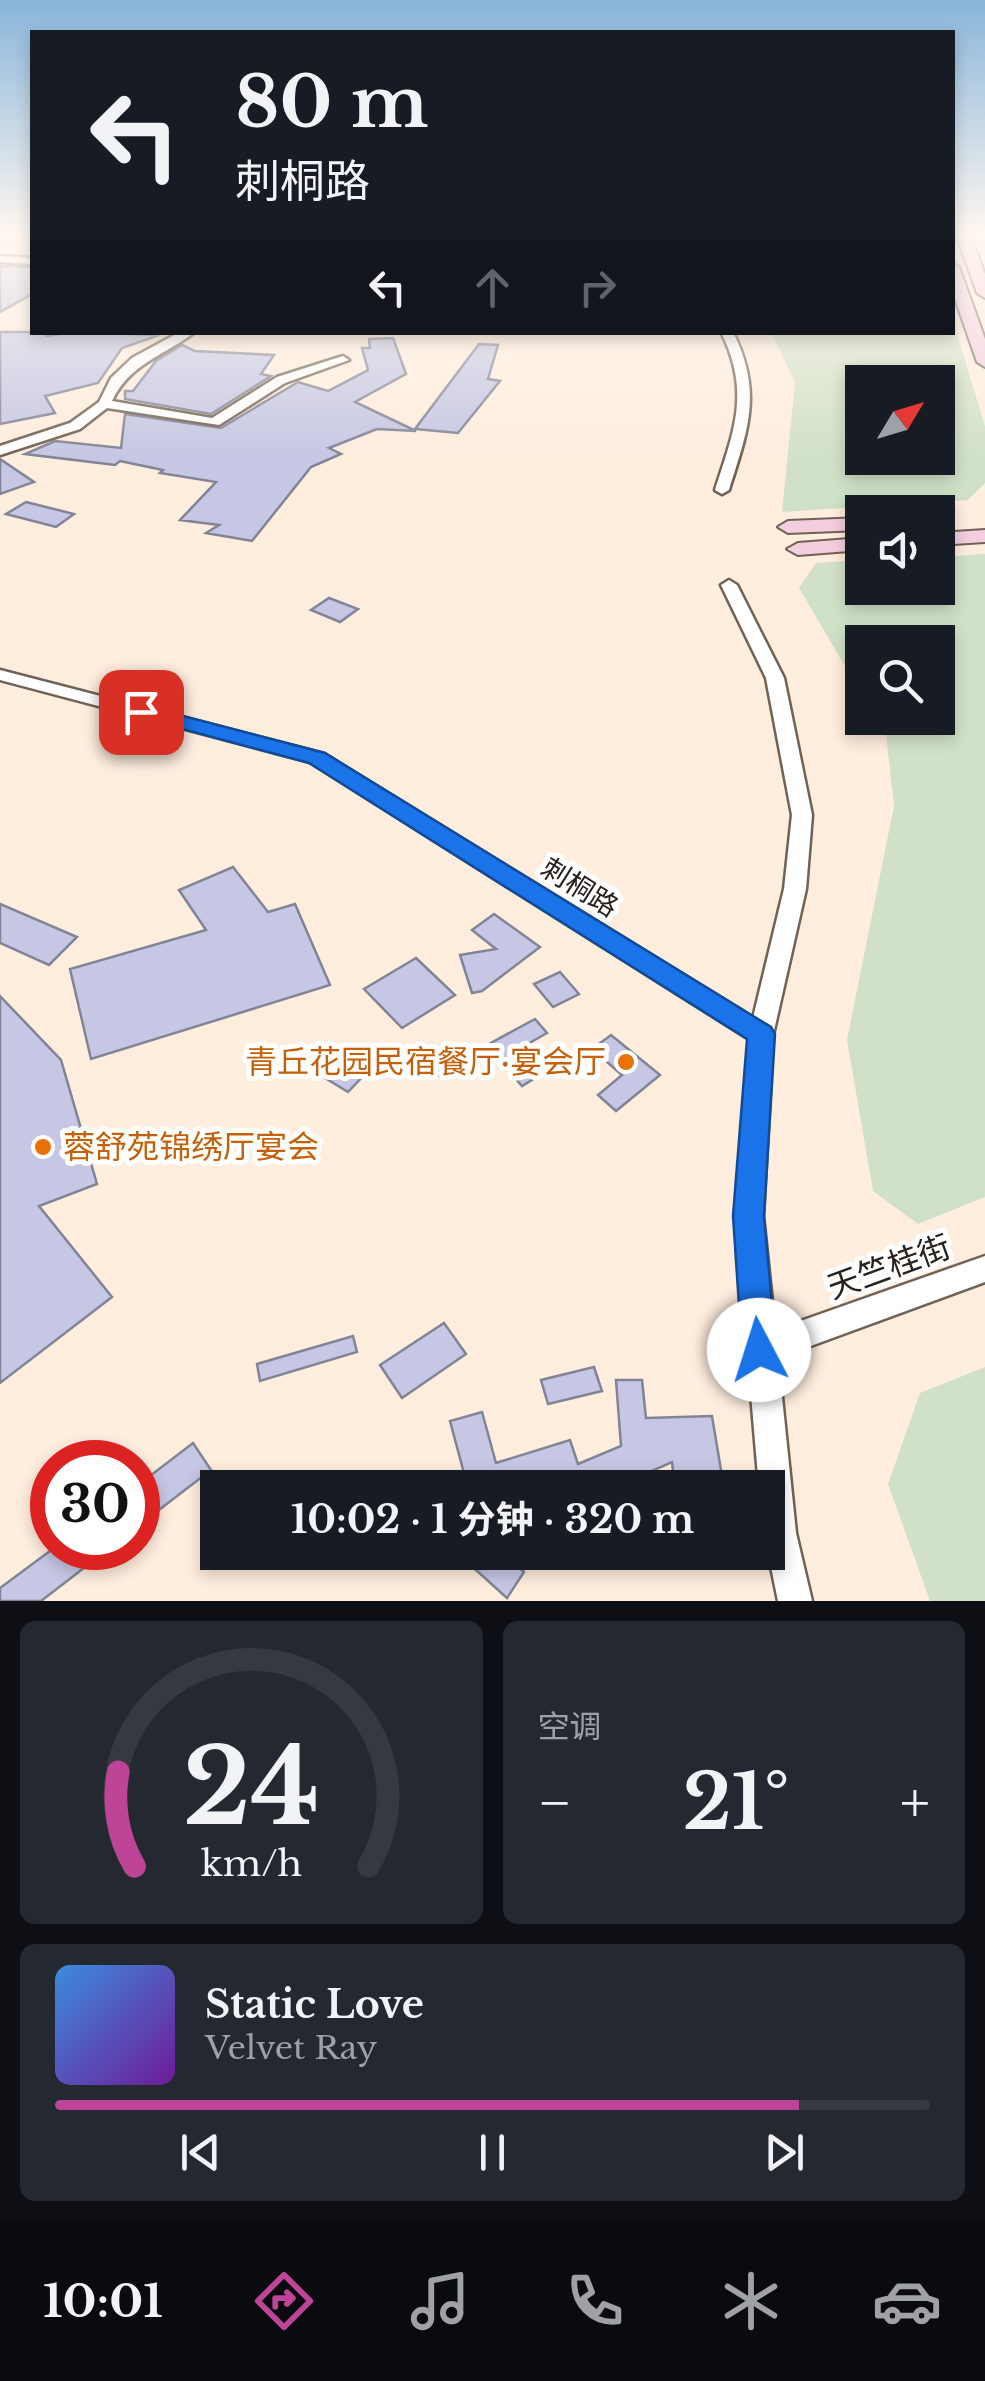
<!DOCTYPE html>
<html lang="zh">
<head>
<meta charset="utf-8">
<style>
	:root { --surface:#171b24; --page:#242831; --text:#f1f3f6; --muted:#9ea1a6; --line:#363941; --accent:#bd4497 }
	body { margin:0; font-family:"Libre Baskerville","Noto Sans SC",serif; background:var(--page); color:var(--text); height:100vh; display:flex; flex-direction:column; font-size:38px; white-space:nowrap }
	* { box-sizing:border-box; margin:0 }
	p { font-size:32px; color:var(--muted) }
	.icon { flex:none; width:55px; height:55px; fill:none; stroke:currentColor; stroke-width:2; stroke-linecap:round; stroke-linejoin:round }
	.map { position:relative; height:1601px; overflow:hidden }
	.details { display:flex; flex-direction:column; gap:20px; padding:20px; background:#0d0f14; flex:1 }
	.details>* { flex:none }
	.top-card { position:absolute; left:30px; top:30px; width:925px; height:305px; border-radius:0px; box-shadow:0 5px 15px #0003; background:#171b24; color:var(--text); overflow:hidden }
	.needle { width:65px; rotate:52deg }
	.fabs { position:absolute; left:845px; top:365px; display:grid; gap:20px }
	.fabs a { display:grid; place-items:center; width:110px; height:110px; border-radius:0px; background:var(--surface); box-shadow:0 5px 15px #0003; font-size:50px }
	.speed { position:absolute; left:30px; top:1440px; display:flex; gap:20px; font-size:50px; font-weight:700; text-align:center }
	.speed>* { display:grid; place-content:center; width:130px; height:130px; border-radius:50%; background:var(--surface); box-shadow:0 5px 15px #0003; line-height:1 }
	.speed .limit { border:15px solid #d22; background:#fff; color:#111 }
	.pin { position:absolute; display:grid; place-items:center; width:85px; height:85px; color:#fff; margin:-42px; border-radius:20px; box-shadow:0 5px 15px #0006 }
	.me { position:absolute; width:110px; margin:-55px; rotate:355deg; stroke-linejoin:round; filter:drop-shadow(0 0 8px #0008) }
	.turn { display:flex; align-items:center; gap:35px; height:210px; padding:0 40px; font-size:45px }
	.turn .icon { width:130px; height:130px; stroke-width:2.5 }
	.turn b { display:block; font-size:70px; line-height:85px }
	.lanes { display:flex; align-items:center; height:95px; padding:0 40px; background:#0003; justify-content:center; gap:50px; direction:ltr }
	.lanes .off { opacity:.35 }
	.big { font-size:75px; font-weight:700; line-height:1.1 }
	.details .card { flex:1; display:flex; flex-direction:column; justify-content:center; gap:15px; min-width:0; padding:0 35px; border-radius:15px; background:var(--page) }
	.details .dial { align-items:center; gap:0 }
	.dial svg { height:260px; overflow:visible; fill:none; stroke:var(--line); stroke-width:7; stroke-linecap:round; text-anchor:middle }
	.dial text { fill:var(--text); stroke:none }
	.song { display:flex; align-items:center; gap:30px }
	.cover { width:120px; height:120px; border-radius:15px; background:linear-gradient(135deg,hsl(210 70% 55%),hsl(280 70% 35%)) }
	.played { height:10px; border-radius:5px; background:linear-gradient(90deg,var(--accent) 85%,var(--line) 85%) }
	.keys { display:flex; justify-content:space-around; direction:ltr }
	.heat { display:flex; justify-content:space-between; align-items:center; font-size:55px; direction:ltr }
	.details .tiles { flex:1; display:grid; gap:20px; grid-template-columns:1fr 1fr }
	.card:last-child { grid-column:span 2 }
	.trip { position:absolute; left:200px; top:1470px; width:585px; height:100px; border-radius:0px; background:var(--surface); box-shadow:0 5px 15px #0003; font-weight:700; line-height:100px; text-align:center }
	.menu { display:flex; height:160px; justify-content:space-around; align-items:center; background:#090b0e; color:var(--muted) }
	.menu .icon { width:70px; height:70px }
	.menu .active { color:var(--accent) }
	.menu b { font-size:45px; color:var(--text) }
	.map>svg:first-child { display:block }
	.green { fill:#d1e1c8; fill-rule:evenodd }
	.building { fill:#c5c7e4; stroke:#828496; stroke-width:2.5 }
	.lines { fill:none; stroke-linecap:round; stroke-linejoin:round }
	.street-casing { stroke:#716255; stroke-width:5 }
	.secondary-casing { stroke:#716255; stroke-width:4 }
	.street { fill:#fff; fill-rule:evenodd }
	.secondary { fill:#f4cddf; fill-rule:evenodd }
	.route { fill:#1a73e8; stroke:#114b97; stroke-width:2.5 }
	.food-dot { fill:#e8710a; stroke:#fff; stroke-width:4 }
	.labels { text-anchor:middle; stroke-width:10; stroke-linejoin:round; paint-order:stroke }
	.street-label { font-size:28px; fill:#28221d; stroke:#fff }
	.near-food-label { font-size:32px; fill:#c56008; stroke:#fff; text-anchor:end }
	.near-street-label { font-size:32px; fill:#28221d; stroke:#fff }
</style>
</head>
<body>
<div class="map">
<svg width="985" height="1601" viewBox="0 0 985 1601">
	<rect width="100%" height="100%" fill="#ffedde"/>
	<g class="green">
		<path d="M 953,321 L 985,426 L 985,483 L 968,500 L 782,512 L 795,383 L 772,333 L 952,332 ZM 862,382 L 938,382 L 938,458 L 862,458 Z"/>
		<polygon points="985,554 985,1197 918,1224 873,1191 847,1040 894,806 886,734 876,718 938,718 938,642 862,642 862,695 799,588 816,563 862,560 862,588 938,588 938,557"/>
		<polygon points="985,1367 985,1601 930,1601 888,1484 920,1393"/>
	</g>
	<g class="building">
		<polygon points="0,266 32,267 32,294 0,312"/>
		<polygon points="0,332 45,332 47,336 73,332 159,335 122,348 98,383 45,396 55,413 0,424"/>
		<polygon points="393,338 406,374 355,402 416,431 377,429 329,448 341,454 311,467 252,541 206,533 219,525 180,520 216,482 160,473 163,470 120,461 115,465 25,454 55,441 121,448 125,414 221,428 298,382 328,391 368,370 362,348 370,348 369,339"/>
		<polygon points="479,344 498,345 488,379 500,381 458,433 415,429"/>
		<polygon points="182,345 195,351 274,355 261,374 271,376 211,414 125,399 125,391 133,391 156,361"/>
		<polygon points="0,459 34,482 0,494"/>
		<polygon points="26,502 74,514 56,527 6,514"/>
		<polygon points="329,598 358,609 340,622 311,610"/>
		<polygon points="233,867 268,912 295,904 330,985 91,1059 70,969 206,930 179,890"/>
		<polygon points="0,904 77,937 49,965 0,943"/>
		<polygon points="494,914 540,947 482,991 472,993 460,955 496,949 472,930"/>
		<polygon points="416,958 455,995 402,1028 364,989"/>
		<polygon points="560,972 579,994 553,1007 534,984"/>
		<polygon points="0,996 61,1060 97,1184 39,1206 112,1297 0,1383"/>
		<polygon points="535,1019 547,1033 526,1045 548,1070 522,1086 487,1045"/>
		<polygon points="611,1035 660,1075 616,1111 598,1095 622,1075 592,1049"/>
		<polygon points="322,1051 364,1075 348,1092 307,1067"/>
		<polygon points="441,1051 460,1065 443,1079 425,1064"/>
		<polygon points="444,1323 466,1354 402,1398 380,1365"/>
		<polygon points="353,1336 357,1352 260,1381 257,1364"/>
		<polygon points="594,1367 602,1391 548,1404 541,1380"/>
		<polygon points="616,1380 642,1380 646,1418 712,1416 724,1488 675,1488 672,1462 613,1488 600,1488 598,1482 580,1488 468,1488 450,1421 482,1412 496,1463 570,1440 578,1464 621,1446"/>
		<polygon points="193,1443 211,1470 138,1526 138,1485"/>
		<polygon points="54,1548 110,1548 41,1601 0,1601 0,1588"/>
		<polygon points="456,1552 502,1552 524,1572 507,1598"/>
	</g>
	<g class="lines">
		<g class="street-casing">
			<g id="street">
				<polygon points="0,256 32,258 32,264 0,262"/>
				<path d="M 180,332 L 195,332 C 164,356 130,363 112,401 L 212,418 L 277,377 L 343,356 L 349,360 L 285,383 L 219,425 L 107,408 L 80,429 L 0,455 L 0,446 L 70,423 L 99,402 L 111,378 L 132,358 Z"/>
				<path d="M 721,332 L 733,332 C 763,392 748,430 729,490 L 722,494 L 715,490 C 734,431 751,392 721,332 Z"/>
				<polygon points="729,580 737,585 784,678 812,815 806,889 773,1035 763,1216 775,1330 985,1256 985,1282 778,1358 796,1533 812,1601 778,1601 768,1552 768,1488 759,1488 748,1359 744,1350 747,1344 735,1216 749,1039 310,762 0,680 0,670 324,754 753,1018 784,889 792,815 766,678 721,585"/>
			</g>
		</g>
		<g class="secondary-casing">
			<g id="secondary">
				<polygon points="956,235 970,235 985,274 985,298 977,293"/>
				<polygon points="952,263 959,267 985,339 985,367 977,362 952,290"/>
				<polygon points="862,518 862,530 788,533 778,527 788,521"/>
				<polygon points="985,530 985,542 938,545 938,533"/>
				<polygon points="862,538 862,550 798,555 787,549 798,543"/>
			</g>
		</g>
		<use href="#street" class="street"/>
		<use href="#secondary" class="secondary"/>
	</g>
	<linearGradient id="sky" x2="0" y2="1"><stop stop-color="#88b5da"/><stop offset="0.51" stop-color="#fff7f0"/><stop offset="1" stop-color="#fff7f0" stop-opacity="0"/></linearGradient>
	<rect width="985" height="459" fill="url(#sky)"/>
	<polygon class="route" points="141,705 325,753 771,1027 775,1034 764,1216 776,1350 771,1362 759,1367 747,1362 742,1350 733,1216 747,1039 309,763 134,716 131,712"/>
	<g class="food-dot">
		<circle cx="626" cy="1062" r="10"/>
		<circle cx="43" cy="1147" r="10"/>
	</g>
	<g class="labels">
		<g class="street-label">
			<text transform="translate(580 887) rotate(32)" y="10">刺桐路</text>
		</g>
		<g class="near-food-label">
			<text x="606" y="1073">青丘花园民宿餐厅·宴会厅</text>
			<text x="63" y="1158" text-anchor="start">蓉舒苑锦绣厅宴会</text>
		</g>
		<g class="near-street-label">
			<text transform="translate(889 1267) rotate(-20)" y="11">天竺桂街</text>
		</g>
	</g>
</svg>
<div class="fabs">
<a><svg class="needle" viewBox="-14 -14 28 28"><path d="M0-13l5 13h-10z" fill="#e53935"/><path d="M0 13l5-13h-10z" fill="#9ea1a6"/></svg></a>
<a><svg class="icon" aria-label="sound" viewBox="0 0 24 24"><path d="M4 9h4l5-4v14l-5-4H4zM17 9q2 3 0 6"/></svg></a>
<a><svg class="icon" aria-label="search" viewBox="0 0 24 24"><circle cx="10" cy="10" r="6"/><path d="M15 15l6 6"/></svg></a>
</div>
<div class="speed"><div class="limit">30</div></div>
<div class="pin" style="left:141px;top:712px;background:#d93025"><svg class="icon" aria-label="arrive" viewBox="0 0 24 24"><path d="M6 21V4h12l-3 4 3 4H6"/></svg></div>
<svg class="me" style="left:759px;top:1350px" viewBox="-20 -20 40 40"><circle r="19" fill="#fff"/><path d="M0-13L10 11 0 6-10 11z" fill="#1a73e8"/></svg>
<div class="trip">10:02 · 1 分钟 · 320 m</div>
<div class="top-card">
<div class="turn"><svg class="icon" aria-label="left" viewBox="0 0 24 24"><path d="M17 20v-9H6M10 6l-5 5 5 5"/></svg><div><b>80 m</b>刺桐路</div></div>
<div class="lanes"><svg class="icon" aria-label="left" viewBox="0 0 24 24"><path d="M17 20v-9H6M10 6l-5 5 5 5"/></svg><svg class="icon off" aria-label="ahead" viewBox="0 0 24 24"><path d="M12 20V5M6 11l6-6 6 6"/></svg><svg class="icon off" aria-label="right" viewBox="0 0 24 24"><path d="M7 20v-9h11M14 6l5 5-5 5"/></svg></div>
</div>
</div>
<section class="details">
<div class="tiles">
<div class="card dial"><svg viewBox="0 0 100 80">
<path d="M14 69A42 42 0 1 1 86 69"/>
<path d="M14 69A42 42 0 0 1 9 40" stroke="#bd4497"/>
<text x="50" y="56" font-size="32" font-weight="700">24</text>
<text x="50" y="72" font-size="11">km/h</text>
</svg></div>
<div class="card"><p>空调</p>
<div class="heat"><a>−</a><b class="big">21°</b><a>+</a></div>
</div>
<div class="card">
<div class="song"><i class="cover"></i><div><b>Static Love</b><p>Velvet Ray</p></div></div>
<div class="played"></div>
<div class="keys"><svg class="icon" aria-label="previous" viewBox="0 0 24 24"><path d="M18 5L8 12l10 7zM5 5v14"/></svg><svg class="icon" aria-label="pause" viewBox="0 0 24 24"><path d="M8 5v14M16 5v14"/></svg><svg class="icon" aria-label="next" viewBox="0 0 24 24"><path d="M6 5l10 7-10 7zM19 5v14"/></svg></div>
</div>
</div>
</section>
<nav class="menu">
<b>10:01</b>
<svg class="icon active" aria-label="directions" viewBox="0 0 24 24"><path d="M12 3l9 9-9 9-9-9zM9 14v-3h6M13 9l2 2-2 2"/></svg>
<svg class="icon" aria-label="music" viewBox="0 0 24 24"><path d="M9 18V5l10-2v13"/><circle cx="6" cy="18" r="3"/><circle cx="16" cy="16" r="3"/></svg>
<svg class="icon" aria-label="phone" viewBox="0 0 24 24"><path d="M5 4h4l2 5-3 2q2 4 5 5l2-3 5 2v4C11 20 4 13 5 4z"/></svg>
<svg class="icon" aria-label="climate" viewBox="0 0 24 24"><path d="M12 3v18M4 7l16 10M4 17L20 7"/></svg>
<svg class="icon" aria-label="car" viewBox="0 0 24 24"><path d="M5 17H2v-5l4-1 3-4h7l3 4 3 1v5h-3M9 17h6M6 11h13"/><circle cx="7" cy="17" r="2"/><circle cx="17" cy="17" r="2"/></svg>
</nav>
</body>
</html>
